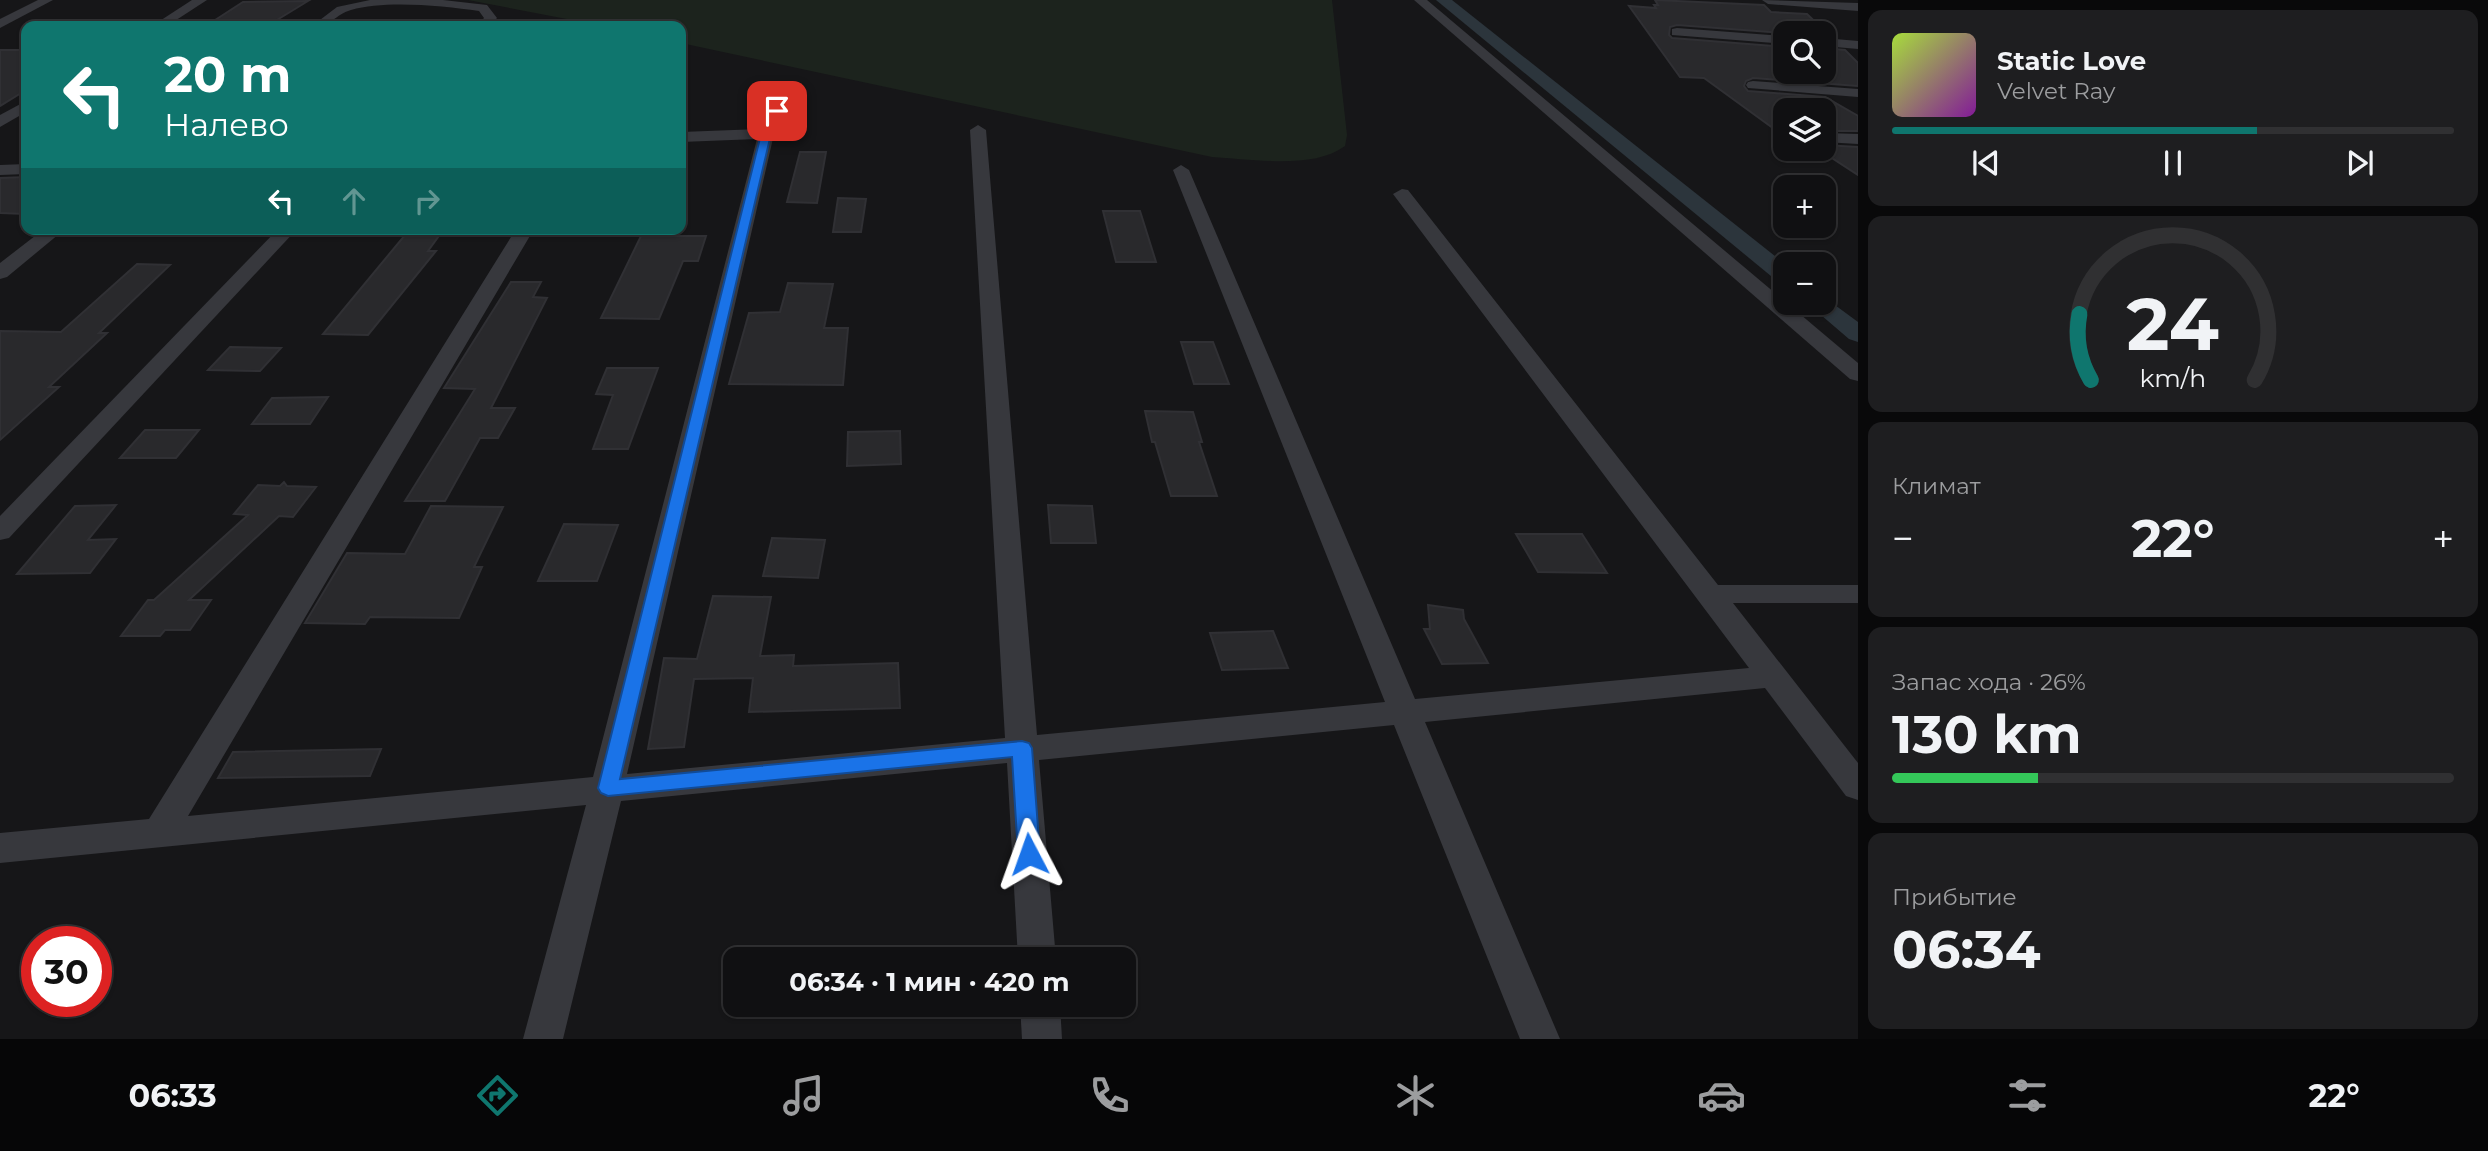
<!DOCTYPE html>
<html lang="ru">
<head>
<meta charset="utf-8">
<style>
	:root { --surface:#101012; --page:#1e1e20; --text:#f1f3f6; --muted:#9c9d9f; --line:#303032; --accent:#0f766e }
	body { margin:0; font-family:Montserrat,sans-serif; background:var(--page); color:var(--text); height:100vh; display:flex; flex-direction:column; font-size:26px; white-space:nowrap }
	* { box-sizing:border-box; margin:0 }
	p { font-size:23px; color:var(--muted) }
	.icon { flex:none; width:38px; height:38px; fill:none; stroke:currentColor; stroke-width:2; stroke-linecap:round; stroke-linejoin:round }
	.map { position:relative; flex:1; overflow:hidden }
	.side { display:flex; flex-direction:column; gap:10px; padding:10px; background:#09090a; width:630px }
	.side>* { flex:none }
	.top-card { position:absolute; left:21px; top:21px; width:665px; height:214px; border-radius:14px; box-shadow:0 2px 5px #0004,0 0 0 2px var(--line); background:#0f766e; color:#fff; overflow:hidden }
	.fabs { position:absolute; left:1773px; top:21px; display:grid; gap:14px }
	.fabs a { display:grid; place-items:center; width:63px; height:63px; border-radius:14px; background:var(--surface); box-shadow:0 2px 5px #0004,0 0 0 2px var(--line); font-size:35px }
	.speed { position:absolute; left:21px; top:926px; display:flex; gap:14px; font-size:35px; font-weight:700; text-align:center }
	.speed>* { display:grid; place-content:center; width:91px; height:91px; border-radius:50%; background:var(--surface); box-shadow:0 2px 5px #0004,0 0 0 2px var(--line); line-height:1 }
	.speed .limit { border:10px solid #d22; background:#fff; color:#111 }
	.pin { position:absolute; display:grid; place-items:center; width:60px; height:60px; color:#fff; margin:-30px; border-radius:14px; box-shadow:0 4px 10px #0006 }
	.me { position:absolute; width:77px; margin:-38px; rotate:356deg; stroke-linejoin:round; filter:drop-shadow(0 0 5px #0008) }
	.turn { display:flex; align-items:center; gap:24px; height:147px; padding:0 28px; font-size:32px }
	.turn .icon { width:91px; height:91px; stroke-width:2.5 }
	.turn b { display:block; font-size:49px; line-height:60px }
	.lanes { display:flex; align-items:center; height:66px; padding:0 28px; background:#0003; justify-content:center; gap:35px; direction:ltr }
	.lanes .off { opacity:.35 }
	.big { font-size:52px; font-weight:700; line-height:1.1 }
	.side .card { flex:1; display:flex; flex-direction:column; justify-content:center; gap:10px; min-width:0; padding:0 24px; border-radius:14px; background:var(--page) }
	.side .dial { align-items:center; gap:0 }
	.dial svg { height:182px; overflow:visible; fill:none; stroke:var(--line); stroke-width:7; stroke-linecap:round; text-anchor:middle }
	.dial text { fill:var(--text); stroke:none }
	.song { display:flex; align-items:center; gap:21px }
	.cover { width:84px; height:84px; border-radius:10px; background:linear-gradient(135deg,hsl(80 70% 55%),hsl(290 70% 35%)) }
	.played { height:7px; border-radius:4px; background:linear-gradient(90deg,var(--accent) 65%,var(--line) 65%) }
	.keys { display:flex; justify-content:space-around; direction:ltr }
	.heat { display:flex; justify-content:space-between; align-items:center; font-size:38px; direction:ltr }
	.charge { height:10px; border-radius:5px; background:linear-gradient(90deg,#34c759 26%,var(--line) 0) }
	.trip { position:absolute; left:723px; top:947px; width:413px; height:70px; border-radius:14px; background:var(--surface); box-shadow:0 2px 5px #0004,0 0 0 2px var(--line); font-weight:700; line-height:70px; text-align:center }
	.tab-bar { display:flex; height:112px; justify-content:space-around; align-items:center; background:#060607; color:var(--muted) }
	.tab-bar .icon { width:49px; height:49px }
	.tab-bar .active { color:var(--accent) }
	.tab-bar b { font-size:32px; color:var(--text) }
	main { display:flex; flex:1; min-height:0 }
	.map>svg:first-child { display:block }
	.green { fill:#1c231d }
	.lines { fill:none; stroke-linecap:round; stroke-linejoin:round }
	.canal { fill:#2c353c; fill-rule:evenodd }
	.building { fill:#29292c; stroke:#303034; stroke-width:2 }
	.minor { fill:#37383d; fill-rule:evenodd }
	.route { fill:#1a73e8; stroke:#114b97; stroke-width:2 }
</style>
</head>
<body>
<main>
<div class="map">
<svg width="1858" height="1039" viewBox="0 0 1858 1039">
	<rect width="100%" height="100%" fill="#161618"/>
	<path class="green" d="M 468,0 L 1332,0 L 1347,135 L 1345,146 C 1313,170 1251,159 1212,157 L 681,43 L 681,26 L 603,26 Z"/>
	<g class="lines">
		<g class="canal">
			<polygon points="1436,0 1452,0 1785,264 1785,283 1777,281"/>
			<polygon points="1824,297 1858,322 1858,342 1849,339 1807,303 1824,303"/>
		</g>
	</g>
	<g class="building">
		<polygon points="1655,0 1764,5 1771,12 1807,14 1830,36 1824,36 1824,33 1785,33 1677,25 1670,27 1669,35 1672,38 1785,47 1785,72 1824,72 1824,48 1845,50 1858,63 1858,86 1753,78 1746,81 1744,86 1748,91 1825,97 1858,116 1858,131 1824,131 1824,110 1785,110 1785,132 1777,131 1704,78 1680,77 1629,6 1656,8 1654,5 1658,5"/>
		<polygon points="308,1 267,26 206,26 243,2"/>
		<polygon points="0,50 26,50 26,90 0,106"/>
		<polygon points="1824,145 1858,147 1858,175 1818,149 1824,149"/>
		<polygon points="800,152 826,152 817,203 787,202"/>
		<polygon points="26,177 26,214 0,213 0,178"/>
		<polygon points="838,198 866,199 861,232 833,232"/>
		<polygon points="1103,211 1140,211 1156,262 1116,262"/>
		<polygon points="410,229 444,229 428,251 436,251 368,335 323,334"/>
		<polygon points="641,236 706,236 698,261 683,261 659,319 601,318"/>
		<polygon points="137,264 170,265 99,333 107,333 49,387 59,387 0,440 0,331 61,332"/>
		<polygon points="511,282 541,282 533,297 547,298 491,408 515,408 498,438 480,438 445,501 405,501 475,389 444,388"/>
		<polygon points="788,283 833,284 824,328 848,328 843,385 729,384 749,313 780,312"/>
		<polygon points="1181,342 1213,342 1229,384 1194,384"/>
		<polygon points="230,347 281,348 260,371 208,370"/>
		<polygon points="607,368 658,368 628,449 593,449 613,395 596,394"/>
		<polygon points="328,397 310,424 252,424 272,398"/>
		<polygon points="1145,411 1193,412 1202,442 1199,442 1217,496 1171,496 1155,442 1152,442"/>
		<polygon points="145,430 199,430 176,458 120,458"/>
		<polygon points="900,431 901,464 847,466 848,432"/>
		<polygon points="284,482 287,486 316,487 293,517 279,516 189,600 211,600 190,630 165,630 160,636 121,636 148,600 154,600 248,515 234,514 258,485 280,486"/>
		<polygon points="116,505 88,540 116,539 90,573 17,574 75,506"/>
		<polygon points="1048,505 1092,506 1096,543 1051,543"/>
		<polygon points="431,506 503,507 474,567 482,567 459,618 370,617 365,624 305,623 347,553 405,554"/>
		<polygon points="564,524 618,525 597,581 538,581"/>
		<polygon points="1516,534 1582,534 1607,573 1538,572"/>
		<polygon points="772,538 825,540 818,578 763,576"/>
		<polygon points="713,596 771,597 760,656 794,655 793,666 898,663 900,708 749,712 753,678 694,679 684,747 648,749 664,658 697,659"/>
		<polygon points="1428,605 1463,610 1464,619 1488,663 1442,664 1424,629 1430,629"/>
		<polygon points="1273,631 1288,668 1222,670 1210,633"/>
		<polygon points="381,749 370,776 218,778 233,752"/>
	</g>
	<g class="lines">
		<g class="minor">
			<polygon points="38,0 53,0 0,28 0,19"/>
			<polygon points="192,0 207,0 167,26 152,26"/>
			<path d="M 370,0 L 443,0 L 487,5 L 497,18 L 490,26 L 477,26 L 484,18 L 479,11 C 443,6 386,0 351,10 C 334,15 332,27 312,26 L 337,7 Z"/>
			<polygon points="1414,0 1427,0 1858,363 1858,381 1850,379"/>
			<polygon points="1762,0 1858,3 1858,11 1768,4"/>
			<polygon points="1677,28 1785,36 1785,44 1672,35 1672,29"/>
			<polygon points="1824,38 1858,41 1858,49 1824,46"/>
			<polygon points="1753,81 1858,89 1858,97 1748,88 1746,85 1748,82"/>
			<polygon points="788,84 795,88 774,134 627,774 1005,738 970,130 978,125 986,130 1037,735 1385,702 1173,170 1181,165 1189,170 1415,699 1749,668 1396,198 1393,194 1402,189 1408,190 1718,585 1858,585 1858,603 1733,603 1858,763 1858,800 1846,796 1765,688 1425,722 1560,1039 1520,1039 1394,725 1039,760 1056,959 1018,959 1007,763 621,801 563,1039 523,1039 586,805 0,863 0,833 149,819 516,229 534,229 188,816 593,777 757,139 681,142 681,132 760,129 781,88"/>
			<polygon points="26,101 26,112 0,127 0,115"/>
			<polygon points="1826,133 1858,134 1858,144 1824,142 1824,134"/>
			<polygon points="26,164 26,174 0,175 0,165"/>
			<polygon points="44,229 65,229 7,277 0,279 0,263"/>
			<polygon points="278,229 297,229 9,538 0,540 0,516"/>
			<polygon points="1020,1004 1060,1004 1062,1039 1022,1039"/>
		</g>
	</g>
	<polygon class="route" points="777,108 781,111 771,134 620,779 1022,741 1029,743 1032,748 1040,854 1037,860 1029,863 1022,860 1018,854 1012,757 608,796 601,793 598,788 761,134 772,111"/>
</svg>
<div class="fabs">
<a><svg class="icon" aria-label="search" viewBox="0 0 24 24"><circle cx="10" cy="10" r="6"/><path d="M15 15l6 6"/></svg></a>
<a><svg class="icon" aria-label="layers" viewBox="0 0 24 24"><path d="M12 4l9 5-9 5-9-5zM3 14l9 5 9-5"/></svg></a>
<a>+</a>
<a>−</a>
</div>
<div class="speed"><div class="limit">30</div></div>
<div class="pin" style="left:777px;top:111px;background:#d93025"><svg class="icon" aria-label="arrive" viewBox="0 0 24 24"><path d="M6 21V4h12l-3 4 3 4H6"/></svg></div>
<svg class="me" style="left:1029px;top:854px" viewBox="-20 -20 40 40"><path d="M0-17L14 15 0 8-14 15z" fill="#1a73e8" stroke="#fff" stroke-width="4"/></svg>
<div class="trip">06:34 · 1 мин · 420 m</div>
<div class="top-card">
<div class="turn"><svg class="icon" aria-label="left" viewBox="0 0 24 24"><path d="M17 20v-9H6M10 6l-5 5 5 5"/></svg><div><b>20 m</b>Налево</div></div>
<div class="lanes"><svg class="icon" aria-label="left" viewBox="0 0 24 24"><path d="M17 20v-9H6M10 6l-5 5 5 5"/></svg><svg class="icon off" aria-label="ahead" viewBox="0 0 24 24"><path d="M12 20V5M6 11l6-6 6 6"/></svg><svg class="icon off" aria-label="right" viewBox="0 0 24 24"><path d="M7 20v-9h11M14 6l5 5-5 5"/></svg></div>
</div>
</div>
<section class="side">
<div class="card">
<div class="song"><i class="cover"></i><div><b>Static Love</b><p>Velvet Ray</p></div></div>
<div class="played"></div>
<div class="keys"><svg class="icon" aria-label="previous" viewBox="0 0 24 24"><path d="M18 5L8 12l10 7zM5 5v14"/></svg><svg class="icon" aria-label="pause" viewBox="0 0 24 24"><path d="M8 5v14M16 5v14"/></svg><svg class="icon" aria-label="next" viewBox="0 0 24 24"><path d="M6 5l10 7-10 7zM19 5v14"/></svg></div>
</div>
<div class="card dial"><svg viewBox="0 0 100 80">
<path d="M14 69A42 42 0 1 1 86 69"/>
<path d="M14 69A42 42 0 0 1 9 40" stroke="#0f766e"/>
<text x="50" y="56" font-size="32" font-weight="700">24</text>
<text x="50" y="72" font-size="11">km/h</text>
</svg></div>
<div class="card"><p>Климат</p>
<div class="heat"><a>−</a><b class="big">22°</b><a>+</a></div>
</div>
<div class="card"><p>Запас хода · 26%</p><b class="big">130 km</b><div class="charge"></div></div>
<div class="card"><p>Прибытие</p><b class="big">06:34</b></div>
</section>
</main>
<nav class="tab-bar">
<b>06:33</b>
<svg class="icon active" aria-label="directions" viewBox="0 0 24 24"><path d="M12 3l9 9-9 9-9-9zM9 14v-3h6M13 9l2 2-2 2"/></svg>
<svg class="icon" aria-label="music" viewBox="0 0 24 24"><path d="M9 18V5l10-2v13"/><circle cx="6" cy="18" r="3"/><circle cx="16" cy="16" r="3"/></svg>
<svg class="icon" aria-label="phone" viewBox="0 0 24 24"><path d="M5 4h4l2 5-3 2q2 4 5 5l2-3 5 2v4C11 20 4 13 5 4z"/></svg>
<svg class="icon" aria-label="climate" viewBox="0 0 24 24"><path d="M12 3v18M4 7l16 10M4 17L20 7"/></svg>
<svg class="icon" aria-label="car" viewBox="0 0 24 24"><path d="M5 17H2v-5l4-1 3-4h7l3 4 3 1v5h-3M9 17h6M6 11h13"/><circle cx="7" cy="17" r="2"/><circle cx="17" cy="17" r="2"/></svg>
<svg class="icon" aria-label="filters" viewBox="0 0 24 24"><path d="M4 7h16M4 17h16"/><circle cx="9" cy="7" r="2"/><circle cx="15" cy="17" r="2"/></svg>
<b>22°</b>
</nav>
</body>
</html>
